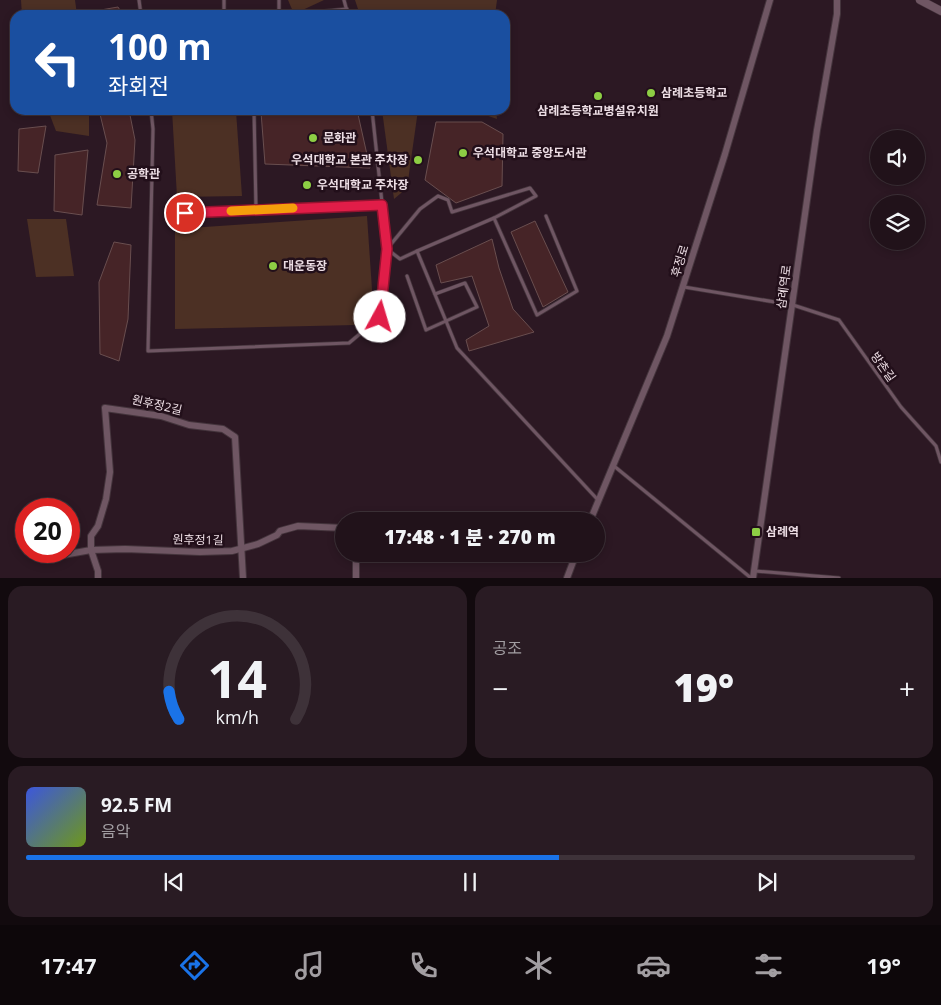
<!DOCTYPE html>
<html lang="ko">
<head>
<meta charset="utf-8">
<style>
	:root { --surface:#21121a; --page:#291b23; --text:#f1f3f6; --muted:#a29ea2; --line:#3e3239; --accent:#1a73e8 }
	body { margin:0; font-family:"Open Sans","Noto Sans KR",sans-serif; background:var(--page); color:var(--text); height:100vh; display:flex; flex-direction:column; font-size:19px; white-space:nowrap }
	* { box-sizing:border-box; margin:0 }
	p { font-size:16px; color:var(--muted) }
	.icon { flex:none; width:28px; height:28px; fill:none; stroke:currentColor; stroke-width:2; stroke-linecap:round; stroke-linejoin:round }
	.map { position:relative; height:578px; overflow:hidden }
	.side { display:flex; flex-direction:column; gap:8px; padding:8px; background:#120a0e; flex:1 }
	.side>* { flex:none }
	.banner { position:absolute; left:10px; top:10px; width:500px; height:105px; border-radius:15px; box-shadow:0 2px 8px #0003,0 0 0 1px var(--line); background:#1a4fa0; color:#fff; overflow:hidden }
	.controls { position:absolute; left:870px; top:130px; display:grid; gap:10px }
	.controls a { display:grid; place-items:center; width:55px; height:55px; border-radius:50%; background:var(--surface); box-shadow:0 2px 8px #0003,0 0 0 1px var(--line); font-size:25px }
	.speed { position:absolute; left:15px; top:498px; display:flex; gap:10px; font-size:25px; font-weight:700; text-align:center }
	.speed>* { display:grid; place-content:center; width:65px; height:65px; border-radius:50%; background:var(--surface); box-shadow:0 2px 8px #0003,0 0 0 1px var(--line); line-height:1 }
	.speed .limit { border:8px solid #d22; background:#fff; color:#111 }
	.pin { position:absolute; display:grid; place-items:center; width:42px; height:42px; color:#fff; margin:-21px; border:2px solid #fff; border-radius:50%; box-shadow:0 1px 5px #0007 }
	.me { position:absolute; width:55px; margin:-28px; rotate:6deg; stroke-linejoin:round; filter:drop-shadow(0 0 4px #0008) }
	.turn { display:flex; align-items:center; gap:18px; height:105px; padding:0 15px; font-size:22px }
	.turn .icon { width:65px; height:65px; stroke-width:2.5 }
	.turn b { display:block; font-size:35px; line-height:42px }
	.big { font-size:38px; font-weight:800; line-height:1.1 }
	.side .tile { flex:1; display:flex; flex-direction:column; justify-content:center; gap:8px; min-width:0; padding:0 18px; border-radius:15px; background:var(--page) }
	.side .dial { align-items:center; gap:0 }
	.dial svg { height:130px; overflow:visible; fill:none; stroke:var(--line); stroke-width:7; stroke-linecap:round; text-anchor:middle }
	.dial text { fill:var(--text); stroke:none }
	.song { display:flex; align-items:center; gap:15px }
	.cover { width:60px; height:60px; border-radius:8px; background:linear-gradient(135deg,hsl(230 70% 55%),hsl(80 70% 35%)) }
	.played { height:5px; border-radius:2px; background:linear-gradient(90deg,var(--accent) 60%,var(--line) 60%) }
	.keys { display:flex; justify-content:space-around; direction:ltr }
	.heat { display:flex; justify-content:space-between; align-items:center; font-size:28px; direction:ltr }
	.side .tiles { flex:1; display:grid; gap:8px; grid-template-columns:1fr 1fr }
	.tile:last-child { grid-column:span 2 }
	.trip { position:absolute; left:335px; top:512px; width:270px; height:50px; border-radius:25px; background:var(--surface); box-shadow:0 2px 8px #0003,0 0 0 1px var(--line); font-weight:800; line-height:50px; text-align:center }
	.dock { display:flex; height:80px; justify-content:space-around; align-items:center; background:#0d070a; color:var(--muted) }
	.dock .icon { width:35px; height:35px }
	.dock .active { color:var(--accent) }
	.dock b { font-size:22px; color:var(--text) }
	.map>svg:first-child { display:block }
	.green { fill:#4c3024 }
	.building { fill:#462427; stroke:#694e4f }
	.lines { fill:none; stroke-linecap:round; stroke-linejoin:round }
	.service-casing { stroke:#44343c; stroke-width:4.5 }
	.minor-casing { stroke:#44343c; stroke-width:8 }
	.tertiary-casing { stroke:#44343c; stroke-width:9 }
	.service { stroke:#6f5663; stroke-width:3 }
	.minor { stroke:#6f5663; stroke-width:6 }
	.tertiary { stroke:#6f5663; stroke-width:8 }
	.route-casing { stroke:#92132f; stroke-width:12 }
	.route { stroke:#e11d48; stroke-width:9 }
	.slow { stroke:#f59e0b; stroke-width:9 }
	.poi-dot { fill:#8dce44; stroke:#220f1a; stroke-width:2 }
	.labels { text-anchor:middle; stroke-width:5; stroke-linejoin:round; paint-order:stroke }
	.poi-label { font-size:12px; font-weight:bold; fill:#ecdde4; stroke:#220f1a; text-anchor:start }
	.street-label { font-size:12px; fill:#ecdde4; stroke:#220f1a }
</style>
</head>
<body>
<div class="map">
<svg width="941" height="578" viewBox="0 0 941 578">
	<rect width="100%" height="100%" fill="#2c1823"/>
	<g class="green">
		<polygon points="21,0 75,0 77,15 22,15"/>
		<polygon points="288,0 324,0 294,14"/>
		<polygon points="355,0 497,0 495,15 360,15"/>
		<polygon points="48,110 89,110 89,136 56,131"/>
		<polygon points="172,110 236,111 242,196 177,197"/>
		<polygon points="382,110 418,110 407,188 394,199"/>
		<polygon points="471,110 496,110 497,119"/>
		<polygon points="367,216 373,304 356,325 175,329 175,229"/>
		<polygon points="27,219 66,219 74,276 36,277"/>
	</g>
	<g class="building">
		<polygon points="118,7 123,15 90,15 89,12"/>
		<polygon points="99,110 129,110 135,140 131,208 97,205 107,143"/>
		<polygon points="288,110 357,110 370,168 265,164 261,112"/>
		<polygon points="436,122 482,122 503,134 502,186 456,203 425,180"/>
		<polygon points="46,126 38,173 18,171 19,129"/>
		<polygon points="88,150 82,215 54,211 55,155"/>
		<polygon points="535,221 568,292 543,307 511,232"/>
		<polygon points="492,239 499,268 513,309 534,332 469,351 466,340 489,326 472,276 441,283 436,265"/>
		<polygon points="114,242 131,245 128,319 119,361 100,354 99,282"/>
	</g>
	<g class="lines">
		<g class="service-casing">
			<g id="service">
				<polyline points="139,0 141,15"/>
				<polyline points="279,0 279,15"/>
				<polyline points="344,0 348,15"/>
				<polyline points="224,15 224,0"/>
				<polyline points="286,15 347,9"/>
				<polyline points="151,110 153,129 148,351 349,343 380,317 387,249 372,110"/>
				<polyline points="254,110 256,209"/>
				<polyline points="417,251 494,218 537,315 577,291 546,216"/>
				<polyline points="407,276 426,330 446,321 417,251 400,259 387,249 420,209 438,196 448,200 452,212 530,188 536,196 494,218"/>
				<polyline points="684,287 793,305 839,320 901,407 936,446 941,462"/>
				<polyline points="435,294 465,283 477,307 446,321 457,348 598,500"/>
				<polyline points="614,466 751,578"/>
				<polyline points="755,571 839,578"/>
			</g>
		</g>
		<g class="minor-casing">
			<g id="minor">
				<polyline points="590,521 667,336 725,154 770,0"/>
				<polyline points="46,558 91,550 125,549 200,552 232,551 258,544 277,535 280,531 298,526 344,528"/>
				<polyline points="98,578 98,571 91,550 91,536 98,526 106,499 110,472 105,408 161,416 189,425 223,429 235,437 243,578"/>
				<polyline points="356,578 356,554"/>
				<polyline points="567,578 576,554"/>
				<polyline points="753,578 817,130 837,14 837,0"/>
			</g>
		</g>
		<g class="tertiary-casing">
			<polyline id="tertiary" points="920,0 941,11"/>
		</g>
		<use href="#service" class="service"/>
		<use href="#minor" class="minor"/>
		<use href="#tertiary" class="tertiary"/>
	</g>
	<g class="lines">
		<g class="route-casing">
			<polyline id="route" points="185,213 382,205 387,249 380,317"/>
		</g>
		<use href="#route" class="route"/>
		<polyline class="slow" points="231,211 293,208"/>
	</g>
	<g class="poi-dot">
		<circle cx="651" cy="93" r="5"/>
		<circle cx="598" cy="96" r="5"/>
		<circle cx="313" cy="138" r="5"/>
		<circle cx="463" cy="153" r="5"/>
		<circle cx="418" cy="160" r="5"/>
		<circle cx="117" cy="174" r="5"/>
		<circle cx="307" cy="185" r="5"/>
		<circle cx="273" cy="266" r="5"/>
		<rect x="751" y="527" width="10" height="10" rx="2.5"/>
	</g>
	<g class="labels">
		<g class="poi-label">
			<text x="661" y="97">삼례초등학교</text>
			<text x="598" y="115" text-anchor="middle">삼례초등학교병설유치원</text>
			<text x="323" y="142">문화관</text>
			<text x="473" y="157">우석대학교 중앙도서관</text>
			<text x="408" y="164" text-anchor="end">우석대학교 본관 주차장</text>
			<text x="127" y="178">공학관</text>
			<text x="317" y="189">우석대학교 주차장</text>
			<text x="283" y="270">대운동장</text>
			<text x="766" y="536">삼례역</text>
		</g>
		<g class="street-label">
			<text transform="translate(680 261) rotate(-73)" y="4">후정로</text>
			<text transform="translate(784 287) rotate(-82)" y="4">삼례역로</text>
			<text transform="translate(883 367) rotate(55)" y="4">방촌길</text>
			<text transform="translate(157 405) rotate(13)" y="4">원후정2길</text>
			<text transform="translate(198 540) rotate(1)" y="4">원후정1길</text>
		</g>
	</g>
</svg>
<div class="controls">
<a><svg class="icon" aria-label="sound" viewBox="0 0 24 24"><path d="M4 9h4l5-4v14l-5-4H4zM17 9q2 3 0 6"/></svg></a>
<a><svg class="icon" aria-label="layers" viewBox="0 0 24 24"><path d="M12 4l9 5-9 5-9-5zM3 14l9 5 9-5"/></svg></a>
</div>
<div class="speed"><div class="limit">20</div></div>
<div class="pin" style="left:185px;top:213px;background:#d93025"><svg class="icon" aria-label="arrive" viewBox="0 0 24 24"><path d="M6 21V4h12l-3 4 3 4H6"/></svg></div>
<svg class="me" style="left:380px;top:317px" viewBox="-20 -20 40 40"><circle r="19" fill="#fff"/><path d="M0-13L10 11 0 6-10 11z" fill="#e11d48"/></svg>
<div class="trip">17:48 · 1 분 · 270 m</div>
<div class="banner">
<div class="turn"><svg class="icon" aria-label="left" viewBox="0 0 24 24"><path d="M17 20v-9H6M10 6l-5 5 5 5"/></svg><div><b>100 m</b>좌회전</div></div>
</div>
</div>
<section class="side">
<div class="tiles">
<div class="tile dial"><svg viewBox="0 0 100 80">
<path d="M14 69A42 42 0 1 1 86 69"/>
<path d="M14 69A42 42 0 0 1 8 52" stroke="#1a73e8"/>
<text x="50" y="56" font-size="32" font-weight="700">14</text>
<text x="50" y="72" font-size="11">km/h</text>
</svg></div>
<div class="tile"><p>공조</p>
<div class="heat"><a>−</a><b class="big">19°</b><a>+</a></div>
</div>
<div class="tile">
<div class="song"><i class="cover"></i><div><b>92.5 FM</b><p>음악</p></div></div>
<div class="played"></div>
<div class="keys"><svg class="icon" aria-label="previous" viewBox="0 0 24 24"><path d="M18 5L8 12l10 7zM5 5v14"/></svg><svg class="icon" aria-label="pause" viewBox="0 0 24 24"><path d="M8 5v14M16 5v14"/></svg><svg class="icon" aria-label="next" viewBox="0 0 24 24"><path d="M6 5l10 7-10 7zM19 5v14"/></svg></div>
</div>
</div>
</section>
<nav class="dock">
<b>17:47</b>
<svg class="icon active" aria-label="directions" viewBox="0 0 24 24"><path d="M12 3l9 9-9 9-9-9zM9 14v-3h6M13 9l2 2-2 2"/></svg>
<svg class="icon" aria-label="music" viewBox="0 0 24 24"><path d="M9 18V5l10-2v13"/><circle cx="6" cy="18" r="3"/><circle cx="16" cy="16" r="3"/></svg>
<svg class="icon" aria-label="phone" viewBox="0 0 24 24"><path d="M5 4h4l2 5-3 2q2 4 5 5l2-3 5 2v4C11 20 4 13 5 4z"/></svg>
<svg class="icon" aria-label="climate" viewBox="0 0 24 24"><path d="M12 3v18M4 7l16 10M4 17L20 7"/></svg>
<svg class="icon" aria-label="car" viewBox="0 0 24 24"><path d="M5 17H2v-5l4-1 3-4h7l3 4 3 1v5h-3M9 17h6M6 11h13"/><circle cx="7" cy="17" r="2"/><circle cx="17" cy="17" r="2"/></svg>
<svg class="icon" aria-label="filters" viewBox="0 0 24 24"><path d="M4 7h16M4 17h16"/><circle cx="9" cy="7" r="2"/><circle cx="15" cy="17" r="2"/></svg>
<b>19°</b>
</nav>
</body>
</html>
